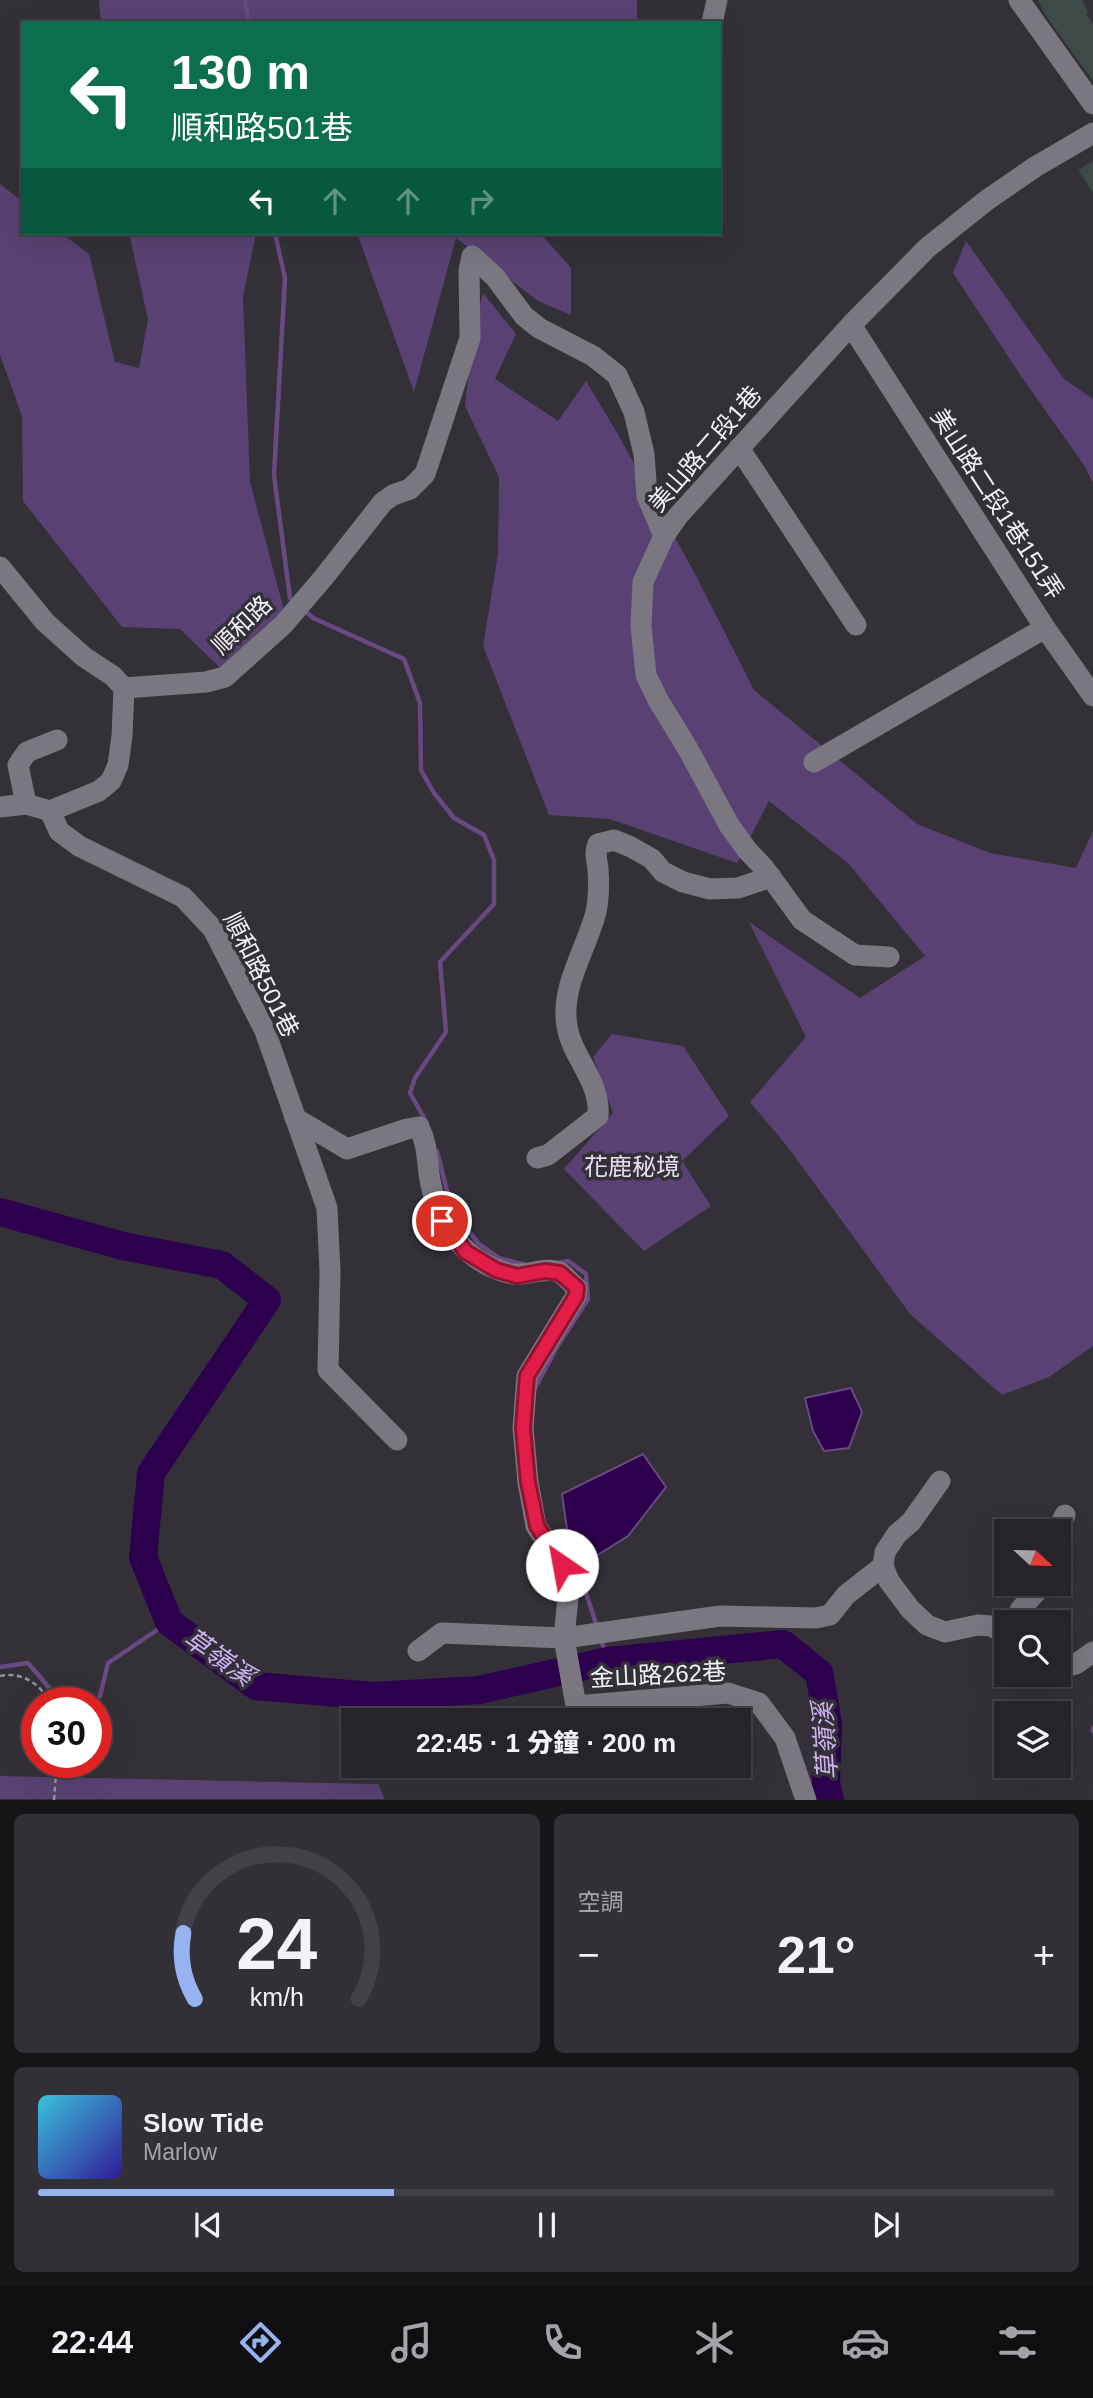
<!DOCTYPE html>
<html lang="zh-TW">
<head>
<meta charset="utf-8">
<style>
	:root { --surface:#26242a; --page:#323036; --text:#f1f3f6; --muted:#a4a4a8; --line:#424147; --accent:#95b2f1 }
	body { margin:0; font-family:Arial,"Noto Sans TC",sans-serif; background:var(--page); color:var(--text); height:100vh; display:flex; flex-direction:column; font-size:26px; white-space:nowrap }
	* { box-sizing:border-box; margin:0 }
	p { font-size:23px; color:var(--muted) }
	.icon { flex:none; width:38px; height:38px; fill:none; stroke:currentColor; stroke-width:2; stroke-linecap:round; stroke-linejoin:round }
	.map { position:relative; height:1800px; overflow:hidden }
	.side { display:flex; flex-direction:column; gap:14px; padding:14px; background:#151417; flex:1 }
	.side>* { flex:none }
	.hud { position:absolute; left:21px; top:21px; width:700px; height:214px; border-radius:0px; box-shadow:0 7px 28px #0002,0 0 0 2px var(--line); background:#0b6e4f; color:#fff; overflow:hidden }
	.needle { width:46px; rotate:112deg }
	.tools { position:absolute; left:994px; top:1519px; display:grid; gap:14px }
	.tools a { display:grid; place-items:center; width:77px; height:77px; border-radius:0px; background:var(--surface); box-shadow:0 7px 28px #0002,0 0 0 2px var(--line); font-size:35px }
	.speed { position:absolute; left:21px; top:1687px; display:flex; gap:14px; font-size:35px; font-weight:700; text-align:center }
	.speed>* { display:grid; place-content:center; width:91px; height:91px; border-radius:50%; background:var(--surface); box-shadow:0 7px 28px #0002,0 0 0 2px var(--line); line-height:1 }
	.speed .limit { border:10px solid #d22; background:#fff; color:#111 }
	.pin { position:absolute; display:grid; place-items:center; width:60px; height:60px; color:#fff; margin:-30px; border:4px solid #fff; border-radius:50%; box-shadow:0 2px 7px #0007 }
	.me { position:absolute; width:77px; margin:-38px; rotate:327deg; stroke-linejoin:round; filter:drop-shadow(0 0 5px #0008) }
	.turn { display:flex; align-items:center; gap:24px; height:147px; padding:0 35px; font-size:32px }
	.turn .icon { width:91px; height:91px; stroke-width:2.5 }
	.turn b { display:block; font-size:49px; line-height:60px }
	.lanes { display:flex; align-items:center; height:66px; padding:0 35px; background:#0003; justify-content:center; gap:35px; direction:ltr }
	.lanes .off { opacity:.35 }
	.big { font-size:52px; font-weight:800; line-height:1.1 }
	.side .card { flex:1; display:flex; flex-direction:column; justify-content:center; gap:10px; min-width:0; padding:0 24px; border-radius:10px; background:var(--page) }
	.side .dial { align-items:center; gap:0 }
	.dial svg { height:182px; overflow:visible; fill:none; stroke:var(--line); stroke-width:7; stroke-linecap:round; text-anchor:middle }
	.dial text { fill:var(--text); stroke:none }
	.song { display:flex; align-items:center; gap:21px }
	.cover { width:84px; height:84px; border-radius:10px; background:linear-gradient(135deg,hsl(190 70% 55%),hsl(250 70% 35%)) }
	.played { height:7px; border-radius:4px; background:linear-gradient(90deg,var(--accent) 35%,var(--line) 35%) }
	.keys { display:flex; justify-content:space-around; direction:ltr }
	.heat { display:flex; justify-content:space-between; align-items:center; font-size:38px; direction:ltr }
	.side .tiles { flex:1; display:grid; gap:14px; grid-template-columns:1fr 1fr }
	.card:last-child { grid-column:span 2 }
	.trip { position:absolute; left:341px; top:1708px; width:410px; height:70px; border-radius:0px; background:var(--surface); box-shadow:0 7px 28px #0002,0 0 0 2px var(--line); font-weight:800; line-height:70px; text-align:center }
	.menu { display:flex; height:112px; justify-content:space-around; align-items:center; background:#0f0e11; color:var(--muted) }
	.menu .icon { width:49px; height:49px }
	.menu .selected { color:var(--accent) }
	.menu b { font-size:32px; color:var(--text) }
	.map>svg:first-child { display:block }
	.green { fill:#594273 }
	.water { fill:#2d004e; stroke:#694981; stroke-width:2 }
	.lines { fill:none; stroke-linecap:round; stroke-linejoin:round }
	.stream { stroke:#694981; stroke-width:4.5 }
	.river { stroke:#2d004e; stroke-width:28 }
	.building { fill:#3e4a47 }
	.path { stroke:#95939a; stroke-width:2.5; stroke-dasharray:5 3.5; stroke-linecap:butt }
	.minor { stroke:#7b7781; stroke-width:21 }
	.route-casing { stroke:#92132f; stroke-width:18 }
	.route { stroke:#e11d48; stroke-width:12 }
	.labels { text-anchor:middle; stroke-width:7; stroke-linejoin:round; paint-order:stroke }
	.street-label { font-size:24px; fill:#f4f2f8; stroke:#333038 }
	.park-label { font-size:24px; fill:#e7def4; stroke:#333038 }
	.water-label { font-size:26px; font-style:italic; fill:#cfb3f3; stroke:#333038 }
</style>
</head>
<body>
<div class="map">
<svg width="1093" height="1800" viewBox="0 0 1093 1800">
	<rect width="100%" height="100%" fill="#333038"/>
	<g class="green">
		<polygon points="99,0 637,0 637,23 101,23"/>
		<polygon points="0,184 23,202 23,233 61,233 89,254 115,362 139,368 148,319 129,233 256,233 243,297 250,482 289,629 235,682 180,629 122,627 23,501 22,416 0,355"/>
		<polygon points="357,233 540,233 571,268 571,315 538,301 456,238 414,392"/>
		<polygon points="966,241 1064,379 1093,399 1093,483 1084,465 1021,376 953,273"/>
		<polygon points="483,293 516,334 495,379 558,421 586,381 616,431 695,574 754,690 917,824 990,853 1076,868 1093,831 1093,1346 1049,1377 1002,1395 910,1314 787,1146 750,1102 806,1037 749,922 860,998 925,956 849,864 769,801 737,863 610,819 549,815 483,646 498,554 499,477 465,406 474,328"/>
		<polygon points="612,1034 683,1046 729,1116 682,1161 711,1206 644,1251 564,1169 613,1113 593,1057"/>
		<polygon points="0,1776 378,1784 385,1799 0,1799"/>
	</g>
	<g class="water">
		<polygon points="851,1388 862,1412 849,1448 824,1451 813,1431 805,1398"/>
		<polygon points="643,1454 666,1487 628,1536 596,1556 567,1529 562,1494"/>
	</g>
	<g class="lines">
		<g class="stream">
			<polyline points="245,0 249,23"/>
			<polyline points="275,233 285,278 274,475 290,598 294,602"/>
			<polyline points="304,610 313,618 404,659 420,703 421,770 434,793 454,818 484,835 494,860 494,904 440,962 446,1032 415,1078 410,1093 427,1123"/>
			<polyline points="437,1151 452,1211 479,1244 499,1258 525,1265"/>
			<polyline points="534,1390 557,1347 588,1299 586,1274 568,1261 558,1263"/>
			<polyline points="578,1577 584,1587 597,1627"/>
			<polyline points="601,1639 608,1661"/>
			<polyline points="0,1667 28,1663 62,1703"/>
			<polyline points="93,1703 100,1696 108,1663 169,1622"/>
			<polyline points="1093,1728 1093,1731"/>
		</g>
		<polyline class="river" points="0,1212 123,1246 222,1265 267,1300 151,1473 143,1557 169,1622 256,1686 373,1696 479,1690 608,1661 783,1644 819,1673 828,1724 826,1783 830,1800"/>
	</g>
	<g class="building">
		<polygon points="1038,0 1082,0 1088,12 1086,14 1093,24 1093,81 1044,13"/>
		<polygon points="1093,161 1093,193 1078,170"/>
	</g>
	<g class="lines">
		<g class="path">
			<path d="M 0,1676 C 21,1671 41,1684 50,1703"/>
			<polyline points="54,1800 57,1762"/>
		</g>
		<g class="minor">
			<polyline points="1019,0 1093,104"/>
			<polyline points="712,23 717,0"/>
			<polyline points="739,448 856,625"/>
			<polyline points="0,567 45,622 84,657 113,676 124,688 122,736 118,765 111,781 99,791 50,811 26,804 0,807"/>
			<polyline points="1045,628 1093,696"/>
			<polyline points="124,688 206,682 225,677 283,625 324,577 383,502 393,495 410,489 425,474 470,338 469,270 472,256 495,277 524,316 539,328 593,356 617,375 634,412 644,454 647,496 664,536"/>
			<polyline points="814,762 1045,628 851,325"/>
			<polyline points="26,804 18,765 27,752 57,740"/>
			<polyline points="50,811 59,831 79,846 183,897 213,929 265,1031 327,1208 330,1271 328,1370 397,1440"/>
			<polyline points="889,957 855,955 802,920 764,868 747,850 729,825 688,749 658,700 646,675 641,626 643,582 664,536 678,516 851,325 927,248 987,200 1035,167 1093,133"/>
			<path d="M 295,1118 L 347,1149 L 407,1129 L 419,1127 C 427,1143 427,1157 429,1174 C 436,1221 461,1260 508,1273 C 525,1278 545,1265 561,1273 C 566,1277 572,1284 577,1288 L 576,1296 L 527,1376 L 523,1428 L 528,1482 L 536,1526 L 570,1577 L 564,1638 L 576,1706 L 728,1693 L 759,1703 L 785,1738 L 806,1800"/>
			<path d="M 537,1158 L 548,1155 L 598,1116 C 601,1081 572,1058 567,1026 C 560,987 587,948 596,912 C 599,898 599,883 598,869 C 597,859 594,854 598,844 L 614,840 L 631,847 L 652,859 L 663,872 L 683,882 L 710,889 L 738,888 L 771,877"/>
			<polyline points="940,1481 911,1522 897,1534 885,1552 883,1566 889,1581 910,1609 927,1625 945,1632 978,1625 991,1626 1006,1634"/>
			<polyline points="1057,1531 1065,1515"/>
			<polyline points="1018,1622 1020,1610 1043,1584"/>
			<polyline points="418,1651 442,1633 564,1638 720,1616 816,1618 830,1615 846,1595 883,1566"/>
			<polyline points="1059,1668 1076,1664 1093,1652"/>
		</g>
	</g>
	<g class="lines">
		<g class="route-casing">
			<polyline id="route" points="442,1221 466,1252 496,1270 517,1276 545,1271 560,1273 577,1288 576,1296 527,1376 523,1428 528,1482 537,1526 562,1565"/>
		</g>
		<use href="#route" class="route"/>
	</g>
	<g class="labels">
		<g class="street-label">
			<text transform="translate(705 449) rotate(-49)" y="8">美山路二段1巷</text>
			<text transform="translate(997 504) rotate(57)" y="8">美山路二段1巷151弄</text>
			<text transform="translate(242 625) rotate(-44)" y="8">順和路</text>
			<text transform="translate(261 975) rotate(63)" y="8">順和路501巷</text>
			<text transform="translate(658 1675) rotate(-3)" y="8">金山路262巷</text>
		</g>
		<g class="park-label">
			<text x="632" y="1175">花鹿秘境</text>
		</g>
		<g class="water-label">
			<text transform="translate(219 1657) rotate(35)" y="9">草嶺溪</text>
			<text transform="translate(825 1741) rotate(-94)" y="9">草嶺溪</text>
		</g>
	</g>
</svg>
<div class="tools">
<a><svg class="needle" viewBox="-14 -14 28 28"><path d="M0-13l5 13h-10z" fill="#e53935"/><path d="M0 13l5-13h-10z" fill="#a4a4a8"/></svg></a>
<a><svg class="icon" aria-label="search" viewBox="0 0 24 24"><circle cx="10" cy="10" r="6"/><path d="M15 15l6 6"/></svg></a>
<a><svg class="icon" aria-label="layers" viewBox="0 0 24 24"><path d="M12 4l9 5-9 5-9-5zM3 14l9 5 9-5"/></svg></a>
</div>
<div class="speed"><div class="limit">30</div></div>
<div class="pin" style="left:442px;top:1221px;background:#d93025"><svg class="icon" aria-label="arrive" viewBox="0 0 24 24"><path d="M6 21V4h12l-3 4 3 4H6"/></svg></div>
<svg class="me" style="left:562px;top:1565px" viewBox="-20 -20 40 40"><circle r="19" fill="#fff"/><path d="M0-13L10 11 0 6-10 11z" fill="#e11d48"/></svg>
<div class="trip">22:45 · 1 分鐘 · 200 m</div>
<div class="hud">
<div class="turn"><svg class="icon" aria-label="left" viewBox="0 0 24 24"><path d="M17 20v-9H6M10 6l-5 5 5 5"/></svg><div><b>130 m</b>順和路501巷</div></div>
<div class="lanes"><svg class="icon" aria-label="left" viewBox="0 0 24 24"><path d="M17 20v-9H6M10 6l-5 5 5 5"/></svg><svg class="icon off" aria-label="ahead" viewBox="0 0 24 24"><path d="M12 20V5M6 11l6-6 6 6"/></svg><svg class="icon off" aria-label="ahead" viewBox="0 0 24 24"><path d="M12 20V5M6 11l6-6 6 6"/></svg><svg class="icon off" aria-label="right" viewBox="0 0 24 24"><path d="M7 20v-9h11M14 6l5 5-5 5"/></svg></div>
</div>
</div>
<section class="side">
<div class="tiles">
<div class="card dial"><svg viewBox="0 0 100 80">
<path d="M14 69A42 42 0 1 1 86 69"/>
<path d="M14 69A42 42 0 0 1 9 40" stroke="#95b2f1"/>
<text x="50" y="56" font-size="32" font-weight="700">24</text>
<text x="50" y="72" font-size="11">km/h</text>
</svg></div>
<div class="card"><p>空調</p>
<div class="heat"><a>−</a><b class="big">21°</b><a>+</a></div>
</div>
<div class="card">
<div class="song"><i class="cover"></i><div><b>Slow Tide</b><p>Marlow</p></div></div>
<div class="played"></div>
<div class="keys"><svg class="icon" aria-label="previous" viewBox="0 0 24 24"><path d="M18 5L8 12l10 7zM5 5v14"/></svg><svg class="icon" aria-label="pause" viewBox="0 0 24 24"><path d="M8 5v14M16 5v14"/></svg><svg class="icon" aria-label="next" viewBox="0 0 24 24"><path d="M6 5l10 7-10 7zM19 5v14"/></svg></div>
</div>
</div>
</section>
<nav class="menu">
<b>22:44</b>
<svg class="icon selected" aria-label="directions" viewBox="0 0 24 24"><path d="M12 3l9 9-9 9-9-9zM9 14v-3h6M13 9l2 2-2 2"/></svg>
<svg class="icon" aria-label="music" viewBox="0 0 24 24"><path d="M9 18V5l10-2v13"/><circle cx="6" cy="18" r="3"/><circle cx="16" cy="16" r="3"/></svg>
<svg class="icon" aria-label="phone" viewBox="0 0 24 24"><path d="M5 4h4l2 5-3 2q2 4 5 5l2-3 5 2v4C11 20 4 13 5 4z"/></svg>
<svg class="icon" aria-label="climate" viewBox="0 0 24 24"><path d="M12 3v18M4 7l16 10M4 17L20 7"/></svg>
<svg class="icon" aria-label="car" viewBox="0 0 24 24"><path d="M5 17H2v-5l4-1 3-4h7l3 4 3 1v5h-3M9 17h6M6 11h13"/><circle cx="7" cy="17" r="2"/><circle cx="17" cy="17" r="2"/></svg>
<svg class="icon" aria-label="filters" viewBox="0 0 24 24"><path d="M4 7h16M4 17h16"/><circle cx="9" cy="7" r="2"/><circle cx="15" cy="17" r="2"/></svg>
</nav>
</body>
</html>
